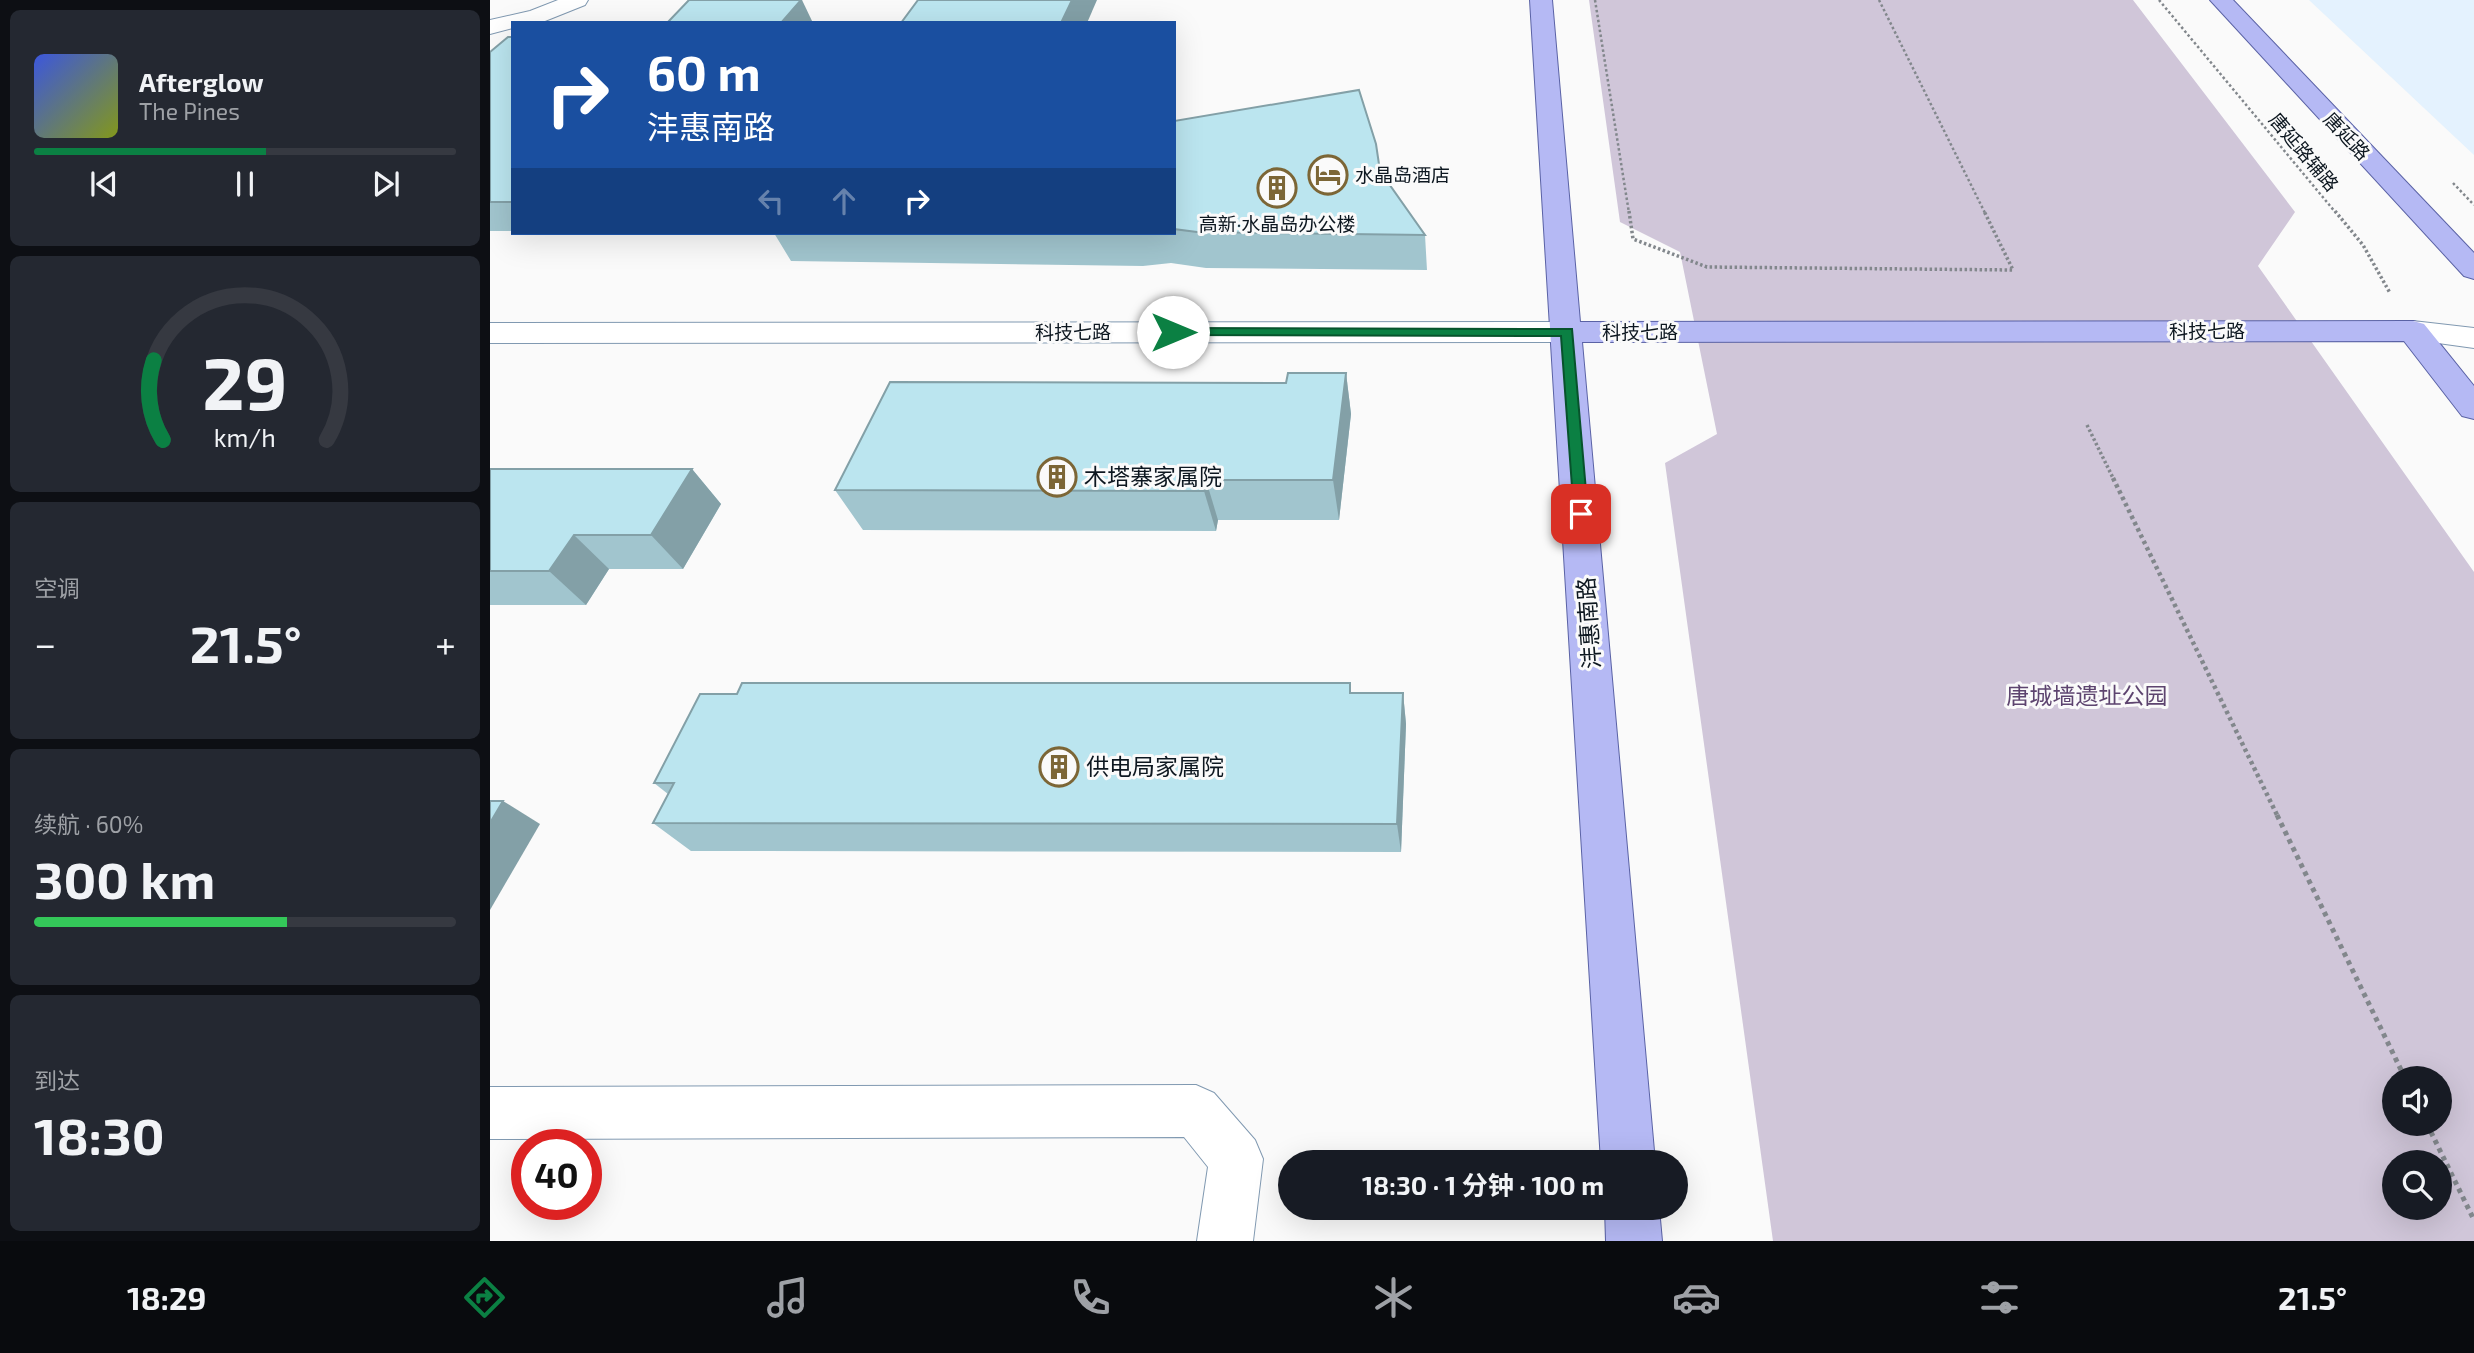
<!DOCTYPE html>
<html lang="zh">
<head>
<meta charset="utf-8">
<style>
	:root { --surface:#171b24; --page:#242831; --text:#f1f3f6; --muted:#9ea1a6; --line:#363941; --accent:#0b8043 }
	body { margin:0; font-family:"Exo 2","Noto Sans SC",sans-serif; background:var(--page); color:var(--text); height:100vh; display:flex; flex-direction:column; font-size:26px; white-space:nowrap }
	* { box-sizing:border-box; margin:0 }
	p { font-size:23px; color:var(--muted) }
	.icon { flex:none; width:38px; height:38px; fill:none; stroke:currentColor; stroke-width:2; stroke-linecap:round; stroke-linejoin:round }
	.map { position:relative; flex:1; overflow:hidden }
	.sheet { display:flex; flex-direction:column; gap:10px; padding:10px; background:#0d0f14; width:490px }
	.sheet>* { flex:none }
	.banner { position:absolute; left:21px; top:21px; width:665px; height:214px; border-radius:0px; box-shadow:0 7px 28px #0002; background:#1a4fa0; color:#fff; overflow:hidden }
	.buttons { position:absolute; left:1892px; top:1066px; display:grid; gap:14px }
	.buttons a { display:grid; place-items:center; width:70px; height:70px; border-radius:50%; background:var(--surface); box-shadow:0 7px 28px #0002; font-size:35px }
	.speed { position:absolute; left:21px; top:1129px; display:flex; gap:14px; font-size:35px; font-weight:700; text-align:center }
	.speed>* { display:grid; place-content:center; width:91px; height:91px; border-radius:50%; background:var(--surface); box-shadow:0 7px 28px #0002; line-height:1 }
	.speed .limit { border:10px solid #d22; background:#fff; color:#111 }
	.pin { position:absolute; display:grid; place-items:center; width:60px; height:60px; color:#fff; margin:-30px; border-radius:14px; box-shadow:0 4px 10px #0006 }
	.me { position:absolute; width:77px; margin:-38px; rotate:90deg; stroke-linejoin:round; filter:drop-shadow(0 0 5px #0008) }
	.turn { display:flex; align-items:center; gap:24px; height:147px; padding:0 21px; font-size:32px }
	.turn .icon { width:91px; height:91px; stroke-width:2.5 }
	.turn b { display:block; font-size:49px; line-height:60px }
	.lanes { display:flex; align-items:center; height:66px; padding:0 21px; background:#0003; justify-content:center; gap:35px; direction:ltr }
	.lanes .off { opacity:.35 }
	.big { font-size:52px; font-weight:700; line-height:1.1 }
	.sheet .tile { flex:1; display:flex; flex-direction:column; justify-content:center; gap:10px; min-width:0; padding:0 24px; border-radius:10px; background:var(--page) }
	.sheet .dial { align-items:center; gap:0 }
	.dial svg { height:182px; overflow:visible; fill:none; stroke:var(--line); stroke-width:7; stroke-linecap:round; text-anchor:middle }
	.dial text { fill:var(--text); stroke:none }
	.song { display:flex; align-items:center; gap:21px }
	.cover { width:84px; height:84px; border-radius:10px; background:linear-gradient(135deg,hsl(230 70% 55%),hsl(70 70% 35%)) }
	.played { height:7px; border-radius:4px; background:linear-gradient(90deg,var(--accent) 55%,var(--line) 55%) }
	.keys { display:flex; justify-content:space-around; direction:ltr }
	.heat { display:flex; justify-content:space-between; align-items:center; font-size:38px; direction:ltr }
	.charge { height:10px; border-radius:5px; background:linear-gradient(90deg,#34c759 60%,var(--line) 0) }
	.trip { position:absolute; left:788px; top:1150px; width:410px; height:70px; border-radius:35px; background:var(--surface); box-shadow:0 7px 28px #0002; font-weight:700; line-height:70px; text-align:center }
	.tab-bar { display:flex; height:112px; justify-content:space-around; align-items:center; background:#090b0e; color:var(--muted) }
	.tab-bar .icon { width:49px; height:49px }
	.tab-bar .active { color:var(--accent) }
	.tab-bar b { font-size:32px; color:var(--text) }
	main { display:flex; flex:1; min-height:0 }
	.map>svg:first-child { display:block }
	.built { fill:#e4f2fe }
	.green { fill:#d0c6d9; fill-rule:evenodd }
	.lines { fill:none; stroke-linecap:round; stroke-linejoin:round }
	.minor-casing { stroke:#8099b1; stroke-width:2 }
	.major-casing { stroke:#5a62a5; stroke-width:2 }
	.path-far3 { stroke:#82878c; stroke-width:2.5; stroke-dasharray:2.5 2.5; stroke-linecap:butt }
	.path-far2 { stroke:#82878c; stroke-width:3.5; stroke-dasharray:2.5 2.5; stroke-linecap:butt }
	.path-far1 { stroke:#82878c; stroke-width:4.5; stroke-dasharray:3.5 3.5; stroke-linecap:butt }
	.path { stroke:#82878c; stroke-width:5; stroke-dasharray:4.5 4.5; stroke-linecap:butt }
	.minor { fill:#fff; fill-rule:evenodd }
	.major { fill:#b5b9f4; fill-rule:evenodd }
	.wall { fill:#a1c5ce }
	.shaded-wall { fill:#83a0a7 }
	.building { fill:#bbe5ef; stroke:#83a0a7; stroke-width:2 }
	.route { fill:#0b8043; stroke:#07532c; stroke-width:2 }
	.labels { text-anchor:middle; stroke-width:6; stroke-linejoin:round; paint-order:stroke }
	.far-street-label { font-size:19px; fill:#0d1720; stroke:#fafafa }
	.far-poi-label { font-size:19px; fill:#0d1720; stroke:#fafafa; text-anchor:start }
	.poi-label { font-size:23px; fill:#0d1720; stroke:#fafafa; text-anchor:start }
	.street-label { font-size:23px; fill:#0d1720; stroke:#fafafa }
	.park-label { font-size:23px; fill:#5d446f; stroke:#fafafa }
</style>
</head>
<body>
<main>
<section class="sheet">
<div class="tile">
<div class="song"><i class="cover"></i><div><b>Afterglow</b><p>The Pines</p></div></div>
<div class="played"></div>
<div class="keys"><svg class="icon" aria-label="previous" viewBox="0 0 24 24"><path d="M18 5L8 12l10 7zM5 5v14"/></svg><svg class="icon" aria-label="pause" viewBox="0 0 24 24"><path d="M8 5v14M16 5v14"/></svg><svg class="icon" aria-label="next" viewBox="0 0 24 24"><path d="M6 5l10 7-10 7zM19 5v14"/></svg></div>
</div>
<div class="tile dial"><svg viewBox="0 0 100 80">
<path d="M14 69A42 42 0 1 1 86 69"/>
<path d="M14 69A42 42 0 0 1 10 34" stroke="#0b8043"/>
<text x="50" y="56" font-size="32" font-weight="700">29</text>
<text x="50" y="72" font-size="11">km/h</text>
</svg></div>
<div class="tile"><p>空调</p>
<div class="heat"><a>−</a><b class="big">21.5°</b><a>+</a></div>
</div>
<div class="tile"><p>续航 · 60%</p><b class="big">300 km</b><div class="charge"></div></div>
<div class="tile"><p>到达</p><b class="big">18:30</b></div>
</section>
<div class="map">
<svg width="1984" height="1241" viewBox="0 0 1984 1241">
	<rect width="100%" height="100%" fill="#fafafa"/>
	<polygon class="built" points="1820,0 1984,0 1984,155 1819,0"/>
	<path class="green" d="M 1099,0 L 1643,0 L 1805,212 L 1768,266 L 1984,572 L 1984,1241 L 1283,1241 L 1175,463 L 1227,434 L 1190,252 L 1130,222 ZM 1904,1078 L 1950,1078 L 1950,1124 L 1904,1124 ZM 1904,1162 L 1950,1162 L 1950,1208 L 1904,1208 Z"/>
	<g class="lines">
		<g class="minor-casing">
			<g id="minor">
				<polygon points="68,0 98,0 95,5 55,21 23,23 23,28 0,34 0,20 40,11"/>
				<polygon points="1923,321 1984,328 1984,348 1912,338 1908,331 1912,324"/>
				<polygon points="1078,322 1089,325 1093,332 1089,339 1078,342 0,343 0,323"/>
				<polygon points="706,1085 724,1093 765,1140 773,1159 763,1241 707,1241 718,1167 694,1137 0,1139 0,1087"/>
			</g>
		</g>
		<g class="major-casing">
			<g id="major">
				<polygon points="1040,0 1062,0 1090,322 1923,321 1934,324 1984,386 1984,419 1972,416 1914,341 1092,342 1165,1162 1111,1162"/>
				<polygon points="1720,0 1743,0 1984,253 1984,279 1974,276"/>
				<polygon points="1115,1208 1169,1208 1172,1241 1116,1241"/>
			</g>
		</g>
		<g class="path-far3">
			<polyline points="1105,0 1139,213"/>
			<polyline points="1389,0 1495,213"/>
			<polyline points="1669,0 1846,213"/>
			<polyline points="1963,183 1984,205"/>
		</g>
		<g class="path-far2">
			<polyline points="1139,211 1143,239 1217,267 1523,270 1494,211"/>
			<polyline points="1845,211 1873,245 1900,293"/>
			<polyline points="1597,425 1624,480"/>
		</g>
		<polyline class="path-far1" points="1623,478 1788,817"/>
		<g class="path">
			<polyline points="1787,815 1915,1078"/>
			<polyline points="1937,1124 1984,1220"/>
		</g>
		<use href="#minor" class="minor"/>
		<use href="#major" class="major"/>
	</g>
	<g class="wall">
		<polygon points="23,37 23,231 0,231 0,52"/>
		<polygon points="684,121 890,171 935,235 937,270 716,268 681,263 653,266 301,261 284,233 684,233"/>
		<polygon points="856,373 861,414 849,520 728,520 726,531 373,530 345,490 796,383"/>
		<polygon points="0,469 202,469 231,504 193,569 119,569 96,605 0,605"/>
		<polygon points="913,693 916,724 911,852 201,851 163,823 178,794 164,783 247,694"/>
	</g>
	<g class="shaded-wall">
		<polygon points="311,0 312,0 323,23 291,23"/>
		<polygon points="582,0 607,0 597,23 571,23"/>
		<polygon points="856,373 861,414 849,520 843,480"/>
		<polygon points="202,469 231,504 193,569 161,535"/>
		<polygon points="716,480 728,520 726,531 714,491"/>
		<polygon points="84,535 119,569 96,605 59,571"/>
		<polygon points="913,693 916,724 911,852 907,824"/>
		<polygon points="13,801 50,824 0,910 0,823"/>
	</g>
	<g class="building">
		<polygon points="199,0 311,0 291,23 177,23"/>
		<polygon points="428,0 582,0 571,23 411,23"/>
		<polygon points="18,37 23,37 23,202 0,202 0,52"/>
		<polygon points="869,90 886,144 890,171 935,235 707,232 684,229 684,121"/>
		<polygon points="798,373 856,373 843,480 716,480 714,491 345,490 400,382 796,383"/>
		<polygon points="0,469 202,469 161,535 84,535 59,571 0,571"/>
		<polygon points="252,683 860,683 860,693 913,693 907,824 163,823 184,783 164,783 210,694 247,694"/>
		<polygon points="0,801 13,801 0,823"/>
	</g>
	<polygon class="route" points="683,328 1082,329 1098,514 1091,519 1084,514 1071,336 679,335 679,329"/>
	<defs>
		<g id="hotel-ring" transform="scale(2.0125)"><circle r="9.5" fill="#fafafa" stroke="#7c6636" stroke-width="1.5"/><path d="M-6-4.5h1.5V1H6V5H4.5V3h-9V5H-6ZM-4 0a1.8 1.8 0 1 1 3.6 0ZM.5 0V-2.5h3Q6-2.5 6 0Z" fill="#7c6636"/></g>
		<g id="building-ring" transform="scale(2.0125)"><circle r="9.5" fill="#fafafa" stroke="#7c6636" stroke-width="1.5"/><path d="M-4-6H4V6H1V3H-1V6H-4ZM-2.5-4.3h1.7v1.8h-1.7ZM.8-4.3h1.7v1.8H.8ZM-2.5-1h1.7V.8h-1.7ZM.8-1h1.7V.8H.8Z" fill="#7c6636"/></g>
	</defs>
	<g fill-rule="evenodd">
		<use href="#hotel-ring" x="838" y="175"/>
		<use href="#building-ring" x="787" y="188"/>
		<use href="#building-ring" x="567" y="477"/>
		<use href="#building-ring" x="569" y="767"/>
	</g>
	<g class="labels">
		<g class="far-street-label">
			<text transform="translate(1857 136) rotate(47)" y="7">唐延路</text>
			<text transform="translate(1814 152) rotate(50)" y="7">唐延路辅路</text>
			<text x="1717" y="338">科技七路</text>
			<text x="583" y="339">科技七路</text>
			<text x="1150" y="339">科技七路</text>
		</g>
		<g class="far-poi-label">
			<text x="865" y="182">水晶岛酒店</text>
			<text x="787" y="231" text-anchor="middle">高新·水晶岛办公楼</text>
		</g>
		<g class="poi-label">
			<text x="594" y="485">木塔寨家属院</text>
			<text x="596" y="775">供电局家属院</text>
		</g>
		<g class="street-label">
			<text transform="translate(1099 623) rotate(-94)" y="8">沣惠南路</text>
		</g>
		<g class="park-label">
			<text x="1597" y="704">唐城墙遗址公园</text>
		</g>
	</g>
</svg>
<div class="buttons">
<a><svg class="icon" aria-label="sound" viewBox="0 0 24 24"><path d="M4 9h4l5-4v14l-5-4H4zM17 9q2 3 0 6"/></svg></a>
<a><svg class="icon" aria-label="search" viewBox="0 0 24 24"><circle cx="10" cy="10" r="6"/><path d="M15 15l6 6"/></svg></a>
</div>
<div class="speed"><div class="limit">40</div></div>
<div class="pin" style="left:1091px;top:514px;background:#d93025"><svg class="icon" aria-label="arrive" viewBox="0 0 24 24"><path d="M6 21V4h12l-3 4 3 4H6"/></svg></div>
<svg class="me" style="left:683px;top:332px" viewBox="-20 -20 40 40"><circle r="19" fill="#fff"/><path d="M0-13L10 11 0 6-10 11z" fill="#0b8043"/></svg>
<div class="trip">18:30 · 1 分钟 · 100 m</div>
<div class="banner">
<div class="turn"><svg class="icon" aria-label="right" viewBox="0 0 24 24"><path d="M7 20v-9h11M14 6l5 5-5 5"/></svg><div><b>60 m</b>沣惠南路</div></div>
<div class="lanes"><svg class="icon off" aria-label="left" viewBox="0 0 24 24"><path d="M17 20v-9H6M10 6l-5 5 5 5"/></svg><svg class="icon off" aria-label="ahead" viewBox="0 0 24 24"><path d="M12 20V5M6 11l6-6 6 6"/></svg><svg class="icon" aria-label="right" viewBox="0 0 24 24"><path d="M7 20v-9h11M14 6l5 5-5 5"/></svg></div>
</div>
</div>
</main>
<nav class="tab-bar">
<b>18:29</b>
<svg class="icon active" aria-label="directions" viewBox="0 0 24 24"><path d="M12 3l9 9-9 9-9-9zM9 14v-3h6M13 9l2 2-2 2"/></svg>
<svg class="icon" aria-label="music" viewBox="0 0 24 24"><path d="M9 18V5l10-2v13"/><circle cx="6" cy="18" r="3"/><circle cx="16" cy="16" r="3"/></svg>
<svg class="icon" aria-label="phone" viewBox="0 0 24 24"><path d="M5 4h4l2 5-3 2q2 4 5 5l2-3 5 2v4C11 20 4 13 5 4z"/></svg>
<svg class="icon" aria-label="climate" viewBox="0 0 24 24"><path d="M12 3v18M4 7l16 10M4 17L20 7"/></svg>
<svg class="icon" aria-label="car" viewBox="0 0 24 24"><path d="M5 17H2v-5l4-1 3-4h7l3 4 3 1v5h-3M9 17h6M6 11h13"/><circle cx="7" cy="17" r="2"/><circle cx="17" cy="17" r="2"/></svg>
<svg class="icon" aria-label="filters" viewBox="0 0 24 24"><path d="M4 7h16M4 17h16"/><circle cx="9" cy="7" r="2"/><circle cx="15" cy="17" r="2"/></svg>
<b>21.5°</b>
</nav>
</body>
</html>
